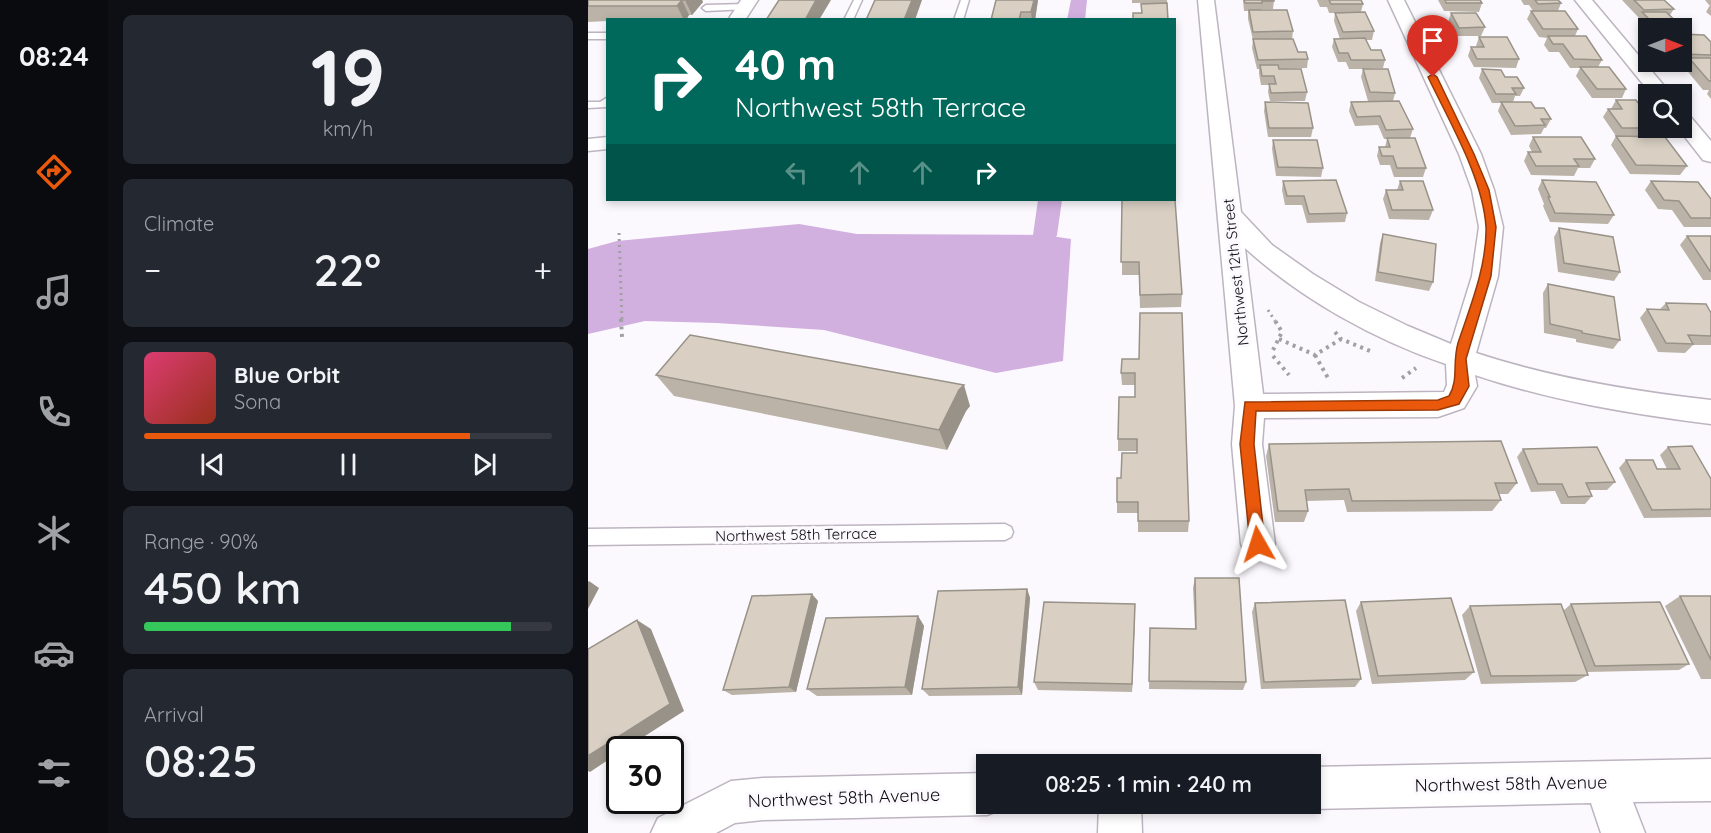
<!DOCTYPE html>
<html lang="en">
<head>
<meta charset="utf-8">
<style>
	:root { --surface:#171b24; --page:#242831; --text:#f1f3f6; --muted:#9ea1a6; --line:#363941; --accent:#ea580c }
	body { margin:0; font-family:Quicksand,sans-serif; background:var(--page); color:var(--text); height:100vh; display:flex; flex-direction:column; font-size:22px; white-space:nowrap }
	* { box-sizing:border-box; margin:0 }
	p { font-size:20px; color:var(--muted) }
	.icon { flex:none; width:33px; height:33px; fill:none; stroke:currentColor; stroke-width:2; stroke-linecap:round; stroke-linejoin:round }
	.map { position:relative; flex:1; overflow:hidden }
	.details { display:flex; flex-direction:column; gap:15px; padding:15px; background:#0d0f14; width:480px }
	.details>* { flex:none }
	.guide { position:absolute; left:18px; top:18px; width:570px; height:183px; border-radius:0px; box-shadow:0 3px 9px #0003; background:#00695c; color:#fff; overflow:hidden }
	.needle { width:39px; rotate:90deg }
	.tools { position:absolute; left:1050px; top:18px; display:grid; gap:12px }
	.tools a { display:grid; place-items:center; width:54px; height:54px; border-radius:0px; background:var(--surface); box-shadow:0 3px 9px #0003; font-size:30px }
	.speed { position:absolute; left:18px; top:736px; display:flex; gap:12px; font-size:30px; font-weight:700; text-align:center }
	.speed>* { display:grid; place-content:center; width:78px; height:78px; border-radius:50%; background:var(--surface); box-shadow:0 3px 9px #0003; line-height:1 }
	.speed .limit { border:3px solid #111; border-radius:9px; background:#fff; color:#111 }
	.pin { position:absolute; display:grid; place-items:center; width:51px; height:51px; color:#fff; margin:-62px -26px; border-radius:50% 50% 50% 0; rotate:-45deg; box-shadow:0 0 6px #0007 }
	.pin .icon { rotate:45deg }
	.me { position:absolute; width:66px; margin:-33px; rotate:354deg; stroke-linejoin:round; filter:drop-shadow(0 0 4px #0008) }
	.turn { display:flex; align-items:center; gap:21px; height:126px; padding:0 30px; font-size:27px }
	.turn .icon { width:78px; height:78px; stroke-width:2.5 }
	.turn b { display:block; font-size:42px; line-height:51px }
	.lanes { display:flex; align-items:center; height:57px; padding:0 30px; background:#0003; justify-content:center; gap:30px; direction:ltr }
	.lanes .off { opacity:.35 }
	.big { font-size:45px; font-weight:600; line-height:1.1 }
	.details .widget { flex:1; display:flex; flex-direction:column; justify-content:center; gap:9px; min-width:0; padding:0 21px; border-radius:9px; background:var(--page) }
	.details .dial { align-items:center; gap:0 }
	.dial b { font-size:78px; line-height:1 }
	.song { display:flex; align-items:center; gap:18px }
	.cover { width:72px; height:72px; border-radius:9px; background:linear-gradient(135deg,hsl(340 70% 55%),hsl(10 70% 35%)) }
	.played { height:6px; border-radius:3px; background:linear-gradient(90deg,var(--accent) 80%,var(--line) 80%) }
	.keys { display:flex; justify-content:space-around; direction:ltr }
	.heat { display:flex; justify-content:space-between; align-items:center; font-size:33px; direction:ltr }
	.charge { height:9px; border-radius:4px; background:linear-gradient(90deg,#34c759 90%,var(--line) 0) }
	.trip { position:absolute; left:388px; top:754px; width:345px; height:60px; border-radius:0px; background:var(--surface); box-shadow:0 3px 9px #0003; font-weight:600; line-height:60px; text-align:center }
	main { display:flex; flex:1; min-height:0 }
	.menu { display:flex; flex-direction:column; width:108px; justify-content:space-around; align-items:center; background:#090b0e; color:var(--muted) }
	.menu .icon { width:42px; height:42px }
	.menu .selected { color:var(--accent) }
	.menu b { font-size:27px; color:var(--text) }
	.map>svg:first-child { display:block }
	.water { fill:#d1b0df }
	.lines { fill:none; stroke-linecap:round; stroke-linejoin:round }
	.canal { fill:#d1b0df; fill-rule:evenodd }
	.lane-casing { stroke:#bdb4c1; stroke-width:3 }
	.street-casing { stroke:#bdb4c1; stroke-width:3 }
	.path-far1 { stroke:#a3a0a5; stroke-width:3; stroke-dasharray:2 4; stroke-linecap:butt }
	.path { stroke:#a3a0a5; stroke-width:4; stroke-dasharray:3 4.5; stroke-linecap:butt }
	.lane { fill:#fff; fill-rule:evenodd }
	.street { fill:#fff; fill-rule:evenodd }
	.wall { fill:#bbb3a8 }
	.shaded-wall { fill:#989288 }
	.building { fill:#d9d0c3; stroke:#989288; stroke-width:1.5 }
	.route { fill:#ea580c; stroke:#983908; stroke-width:1.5 }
	.labels { text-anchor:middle; stroke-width:6; stroke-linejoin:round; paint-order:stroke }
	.street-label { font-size:15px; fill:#0e0b0f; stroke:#fcf9fe }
	.near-street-label { font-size:18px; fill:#0e0b0f; stroke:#fcf9fe }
</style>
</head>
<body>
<main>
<nav class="menu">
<b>08:24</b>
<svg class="icon selected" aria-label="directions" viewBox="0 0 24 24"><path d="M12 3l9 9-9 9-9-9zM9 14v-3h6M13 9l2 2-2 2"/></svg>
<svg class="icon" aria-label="music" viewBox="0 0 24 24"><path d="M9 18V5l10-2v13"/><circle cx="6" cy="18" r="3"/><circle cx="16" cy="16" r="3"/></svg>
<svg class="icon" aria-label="phone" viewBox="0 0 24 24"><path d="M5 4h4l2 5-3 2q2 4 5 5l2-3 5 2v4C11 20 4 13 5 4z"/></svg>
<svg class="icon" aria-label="climate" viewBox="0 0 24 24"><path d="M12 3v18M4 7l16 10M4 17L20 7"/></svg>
<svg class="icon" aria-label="car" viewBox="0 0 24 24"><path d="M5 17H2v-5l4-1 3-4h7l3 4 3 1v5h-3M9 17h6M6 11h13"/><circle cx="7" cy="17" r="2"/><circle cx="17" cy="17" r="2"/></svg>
<svg class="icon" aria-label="filters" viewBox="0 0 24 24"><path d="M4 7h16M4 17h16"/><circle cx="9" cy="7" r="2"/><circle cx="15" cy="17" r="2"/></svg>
</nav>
<section class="details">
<div class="widget dial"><b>19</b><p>km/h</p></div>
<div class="widget"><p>Climate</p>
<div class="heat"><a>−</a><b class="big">22°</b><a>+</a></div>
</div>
<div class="widget">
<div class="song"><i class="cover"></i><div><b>Blue Orbit</b><p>Sona</p></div></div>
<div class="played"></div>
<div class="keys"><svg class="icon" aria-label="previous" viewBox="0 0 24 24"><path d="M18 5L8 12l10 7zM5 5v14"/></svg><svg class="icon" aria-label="pause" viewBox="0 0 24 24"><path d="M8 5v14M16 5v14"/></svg><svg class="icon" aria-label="next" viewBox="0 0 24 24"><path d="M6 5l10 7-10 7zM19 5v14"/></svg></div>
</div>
<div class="widget"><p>Range · 90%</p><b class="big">450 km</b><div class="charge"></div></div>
<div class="widget"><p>Arrival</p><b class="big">08:25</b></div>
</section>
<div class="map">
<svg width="1123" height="833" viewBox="0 0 1123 833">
	<rect width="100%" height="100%" fill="#fcf9fe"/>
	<polygon class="water" points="211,224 269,234 457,235 483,239 475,361 408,373 236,330 128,323 57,321 0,334 0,249 29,241"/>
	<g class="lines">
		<g class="canal">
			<polygon points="483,0 499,0 497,20 479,20"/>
			<polygon points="450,200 474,200 469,235 466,241 457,243 448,241 445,235"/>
		</g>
		<g class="lane-casing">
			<g id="lane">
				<polygon points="266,0 274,0 265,20 256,20"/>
				<polygon points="373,0 381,0 375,20 366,20"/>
				<polygon points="157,4 161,7 160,9 118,11 114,8 118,5"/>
				<rect x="0" y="33" width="20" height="6"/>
				<polygon points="20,97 19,107 0,108 0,102 12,102"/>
				<polygon points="417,524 423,527 425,532 423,537 417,540 0,545 0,529"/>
			</g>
		</g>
		<g class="street-casing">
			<g id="street">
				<polygon points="153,0 170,0 157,20 140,20"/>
				<path d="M 610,0 L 626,0 L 653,212 L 684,245 L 725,274 L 771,302 L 820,326 L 863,344 L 884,276 L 891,227 L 884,190 L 871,154 L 800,0 L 816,0 L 893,154 L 906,190 L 915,227 L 910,276 L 888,353 C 964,378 1043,391 1123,400 L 1123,424 C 1043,414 964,401 887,375 L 889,386 L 876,408 L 850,417 L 676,418 L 674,444 L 687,544 L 682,555 L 670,559 L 658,555 L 653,544 L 644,444 L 647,406 ZM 657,248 C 713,299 787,340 858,364 L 859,385 L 856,392 L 675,394 Z"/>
				<polygon points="987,0 1004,0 1083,94 1063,94"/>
				<polygon points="1094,113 1101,115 1123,141 1123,162 1115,160 1090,128 1094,128"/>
				<polygon points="20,137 20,149 0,151 0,139"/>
				<polygon points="1123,759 1123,801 1045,802 1057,833 1013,833 1003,803 723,809 711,804 723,804 723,767"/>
				<polygon points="399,773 399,804 416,804 414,809 399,815 175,820 147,823 128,833 63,833 70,818 143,781 175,778"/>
				<polygon points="511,804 553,804 554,833 510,833"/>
			</g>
		</g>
		<g class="path-far1">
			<polyline points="31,233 34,321"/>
			<polyline points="680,310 687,321"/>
		</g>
		<g class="path">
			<polyline points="33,319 34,337"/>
			<polyline points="747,332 753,339 782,351"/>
			<polyline points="691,339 727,355 753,339"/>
			<polyline points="685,350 694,332 686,319"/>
			<polyline points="727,355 740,378"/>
			<polyline points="685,356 701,375"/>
			<polyline points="814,378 828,368"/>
		</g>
		<use href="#lane" class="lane"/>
		<use href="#street" class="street"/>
	</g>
	<g class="wall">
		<polygon points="0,0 114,0 115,2 104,15 101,15 98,20 20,20 20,21 0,22"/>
		<polygon points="450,0 447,20 403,20"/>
		<polygon points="544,0 579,0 580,20 554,13 553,3 544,3"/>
		<polygon points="655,0 686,0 685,9 674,9 673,10 705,31 704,39 710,52 720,59 719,68 691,69 719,92 717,101 682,101 680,92 681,85 673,85 671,74 671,69 669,69 664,48 665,40 660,19 660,11 656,11"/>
		<polygon points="729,0 773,0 775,4 773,12 786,31 784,40 778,40 783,50 797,60 795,68 776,69 807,93 805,101 825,129 822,138 838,168 835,177 806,177 802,165 792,165 789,156 791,147 797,147 799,139 796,139 790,125 767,126 761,111 763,102 800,101 780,101 773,77 775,69 761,69 758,62 750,62 744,47 746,39 752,39 746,21 747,13 741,13 739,7 732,7"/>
		<polygon points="850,0 892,0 894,3 891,12 856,11"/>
		<polygon points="933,0 970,0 973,3 970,11 990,29 987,36 1014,60 1010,67 1038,89 1034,98 1004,98 988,76 992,68 982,68 971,52 961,52 956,45 959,38 951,37 939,19 943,11 945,11 941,5 936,5"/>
		<polygon points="1034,0 1076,0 1086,9 1082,15 1098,31 1095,34 1123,55 1123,99 1119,94 1121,90 1115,90 1096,67 1098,63 1091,63 1089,62 1094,62 1094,28 1060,28 1060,32 1050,20 1051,18"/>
		<polygon points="1117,0 1123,0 1123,16 1118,12 1122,5 1121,5"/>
		<polygon points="863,13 897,27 893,36 868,36 860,22"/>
		<polygon points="891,37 931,59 928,68 886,67 880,56 883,47 889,47 888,46"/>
		<polygon points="894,69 917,77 936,88 932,96 927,96 925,102 947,108 963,119 958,128 956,128 953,134 923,135 910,111 913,103 904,103 891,78"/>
		<polygon points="1028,100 1070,128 1064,136 1099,166 1092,175 1042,174 1023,145 1028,136 1015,117 1020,109 1023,109"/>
		<polygon points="677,102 725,128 723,137 680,137 676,111"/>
		<polygon points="945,137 1007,159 1002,168 990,168 986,176 943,175 936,161 940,152 944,152 941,146"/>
		<polygon points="685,140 735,168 733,177 688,176 684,149"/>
		<polygon points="954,180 1026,215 1020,224 962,222 955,206 956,204 950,189"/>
		<polygon points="695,181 759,213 757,222 719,223 714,205 697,205 694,190"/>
		<polygon points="812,181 845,210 841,220 801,219 795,199 798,190 809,190"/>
		<polygon points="1063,181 1123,199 1123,227 1096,227 1084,210 1070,209 1057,190"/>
		<polygon points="534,200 594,294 593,307 552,308 551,275 534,275"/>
		<polygon points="971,228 1032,272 1026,281 970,272 966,237"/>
		<polygon points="795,234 845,282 841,291 787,281 792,243"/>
		<polygon points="1099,236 1123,236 1123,280 1115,280 1092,245"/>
		<polygon points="960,284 1032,340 1025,349 988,342 988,339 956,333 955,293"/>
		<polygon points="1078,303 1123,313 1123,345 1105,345 1097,353 1070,352 1052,318 1059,309 1072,309"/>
		<polygon points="551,359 601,521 600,532 550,532 550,513 529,513 529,502 533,478 549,453 549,451 530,451 530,439 547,397 547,385 534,385 533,373"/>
		<polygon points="68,375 382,406 378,411 359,450 86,396"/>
		<polygon points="681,444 929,483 920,494 911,494 913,500 904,511 759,512 756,500 719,501 720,511 716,522 687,522 678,456"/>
		<polygon points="1080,447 1123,479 1123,517 1056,518 1031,468 1038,460 1069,469 1079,469 1072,455"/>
		<polygon points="935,449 1027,482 1019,490 1001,490 1004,496 997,504 973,504 967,491 943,492 929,457"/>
		<polygon points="607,578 658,682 655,690 561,689 562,628 607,629 605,588"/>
		<polygon points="439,589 442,598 434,695 341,696 334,689"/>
		<polygon points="1092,596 1123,596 1123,679 1113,679 1077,606"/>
		<polygon points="230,601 208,692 144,695 135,690"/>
		<polygon points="773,602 886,672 877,680 784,684 768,611"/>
		<polygon points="667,603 773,679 767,687 673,689 664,612"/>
		<polygon points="983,604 1101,664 1091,670 999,672 975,611"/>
		<polygon points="882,606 1000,675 987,682 893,684 874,615"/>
		<polygon points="547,614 544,692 450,690 446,682"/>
		<polygon points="330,616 336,626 324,695 229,696 219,689"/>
	</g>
	<g class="shaded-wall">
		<polygon points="94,0 101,15 98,20 96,20 89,6"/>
		<polygon points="97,0 114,0 115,2 104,15"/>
		<polygon points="228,0 243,0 231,20 217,20"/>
		<polygon points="324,0 334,0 327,20 316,20"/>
		<polygon points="446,0 450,0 447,20 444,20 443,12"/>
		<polygon points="376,385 382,406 378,411 359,450 351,430 371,390"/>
		<polygon points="1,581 11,588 0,609 0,582"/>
		<polygon points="439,589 442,598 434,695 430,687"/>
		<polygon points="224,594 230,601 208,692 201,687"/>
		<polygon points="547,604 547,614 544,692 544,684"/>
		<polygon points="330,616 336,626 324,695 317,687"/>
		<polygon points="49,620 63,629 96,711 35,750 32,750 32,752 2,772 0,771 0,756"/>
	</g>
	<g class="building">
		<polygon points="0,0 97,0 94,0 89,6 0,6"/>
		<polygon points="191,0 228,0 217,20 178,20"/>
		<polygon points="287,0 324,0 316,20 278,20"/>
		<polygon points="408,0 446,0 443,12 433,12 431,20 403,20"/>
		<polygon points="656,0 686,0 686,1 674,1 674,3 657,3"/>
		<polygon points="741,0 773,0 775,4 743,4"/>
		<polygon points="857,0 892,0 894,3 858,3"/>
		<polygon points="947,0 970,0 973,3 950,4"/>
		<polygon points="1046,0 1076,0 1086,9 1056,10"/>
		<polygon points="579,3 580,20 545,20 545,13 554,13 553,4"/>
		<polygon points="661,10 699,10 705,31 665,32"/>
		<polygon points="943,11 977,11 990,29 955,29"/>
		<polygon points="777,12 786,31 755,32 747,13"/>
		<polygon points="1054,12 1078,12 1098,31 1094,31 1094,28 1070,28"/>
		<polygon points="863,13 888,13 897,27 871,28"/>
		<polygon points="1094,34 1116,35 1123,42 1123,55 1096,54 1094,52"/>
		<polygon points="960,36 998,36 1014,60 986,59 975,44 965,44"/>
		<polygon points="891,37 919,37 931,59 889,59 883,47 896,47"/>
		<polygon points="777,38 783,50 793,50 797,60 763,60 760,53 751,53 746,39"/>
		<polygon points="665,39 705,39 710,52 718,52 720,59 670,60"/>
		<polygon points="1101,58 1123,58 1123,81 1121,81"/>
		<polygon points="672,65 690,65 691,69 713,69 719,92 683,93 681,84 688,84 686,76 674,76"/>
		<polygon points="992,67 1021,67 1038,89 1009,89"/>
		<polygon points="775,69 800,69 807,93 782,92"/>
		<polygon points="894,69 913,70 917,77 929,77 936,88 924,88 928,94 908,94"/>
		<polygon points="1028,100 1048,100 1060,116 1060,128 1070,128 1034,128 1020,109 1034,109"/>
		<polygon points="811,101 825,129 798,130 792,116 769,117 763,102"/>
		<polygon points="677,102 720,103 725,128 681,128"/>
		<polygon points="913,102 943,102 947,108 956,108 963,119 953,119 957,125 927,126"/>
		<polygon points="1028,136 1077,137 1099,166 1048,165"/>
		<polygon points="945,137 993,137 1007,159 986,159 991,166 948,166 940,152 953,152"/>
		<polygon points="799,138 827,138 838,168 809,168 805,156 794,156 791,147 802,147"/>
		<polygon points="685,140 729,140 735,168 690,167"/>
		<polygon points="748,180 759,213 721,214 716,196 699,196 695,181"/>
		<polygon points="954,180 1008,182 1026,215 967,213 960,197 962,197"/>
		<polygon points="812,181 835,181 845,210 804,210 798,190 815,190"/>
		<polygon points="1063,181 1110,182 1123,199 1123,218 1103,218 1091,201 1076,200"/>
		<polygon points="586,187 594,294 552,295 551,262 533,262 534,200 586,200"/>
		<polygon points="971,228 1025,237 1032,272 976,263"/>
		<polygon points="795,234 848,244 845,282 790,272"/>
		<polygon points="1099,236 1123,236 1123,271 1122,271"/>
		<polygon points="960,284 1026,297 1032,340 994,333 994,331 962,324"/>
		<polygon points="1078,303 1118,304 1123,313 1123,336 1100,335 1105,344 1078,343 1059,309 1081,310"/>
		<polygon points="552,313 594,313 601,521 550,521 550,502 529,502 529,478 533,478 534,453 549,453 549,439 530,439 531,397 547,397 547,373 533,373 534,359 551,359"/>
		<polygon points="102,335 376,385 371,390 351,430 68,375"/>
		<polygon points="913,441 929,483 907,483 913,500 764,501 761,489 717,490 720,511 690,511 681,444"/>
		<polygon points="1104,446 1123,479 1123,509 1064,510 1038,460 1065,460 1069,469 1092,469 1080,447"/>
		<polygon points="1009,447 1027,482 998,483 1004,496 980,497 974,484 950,484 935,449"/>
		<polygon points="607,578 651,578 658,682 561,681 562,628 608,629"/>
		<polygon points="439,589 430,687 334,689 350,591"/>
		<polygon points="224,594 201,687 135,690 164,596"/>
		<polygon points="1092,596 1123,596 1123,660"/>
		<polygon points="863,598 886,672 790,676 773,602"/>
		<polygon points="757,600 773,679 676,682 667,603"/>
		<polygon points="456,602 547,604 544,684 446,682"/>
		<polygon points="1072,602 1101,664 1007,666 983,604"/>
		<polygon points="973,604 1000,675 903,676 882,606"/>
		<polygon points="330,616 317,687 219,689 238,618"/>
		<polygon points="49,620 82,704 0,756 0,649"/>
	</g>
	<path class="route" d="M 845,74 L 849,77 L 886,154 L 901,190 L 908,227 L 903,276 L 878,359 L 881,386 L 871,404 L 850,410 L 668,411 L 666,444 L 677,544 L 675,549 L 670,551 L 664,549 L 662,544 L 652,444 L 657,402 L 850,400 L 861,396 C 871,379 864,364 870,343 C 882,307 899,266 898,227 C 895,178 861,121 840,77 Z"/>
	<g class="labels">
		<g class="street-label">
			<text transform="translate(648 272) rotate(-96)" y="5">Northwest 12th Street</text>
			<text transform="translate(208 535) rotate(-1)" y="5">Northwest 58th Terrace</text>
		</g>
		<g class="near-street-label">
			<text transform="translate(923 784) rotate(-1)" y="6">Northwest 58th Avenue</text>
			<text transform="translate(256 798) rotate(-2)" y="6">Northwest 58th Avenue</text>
		</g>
	</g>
</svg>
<div class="tools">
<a><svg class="needle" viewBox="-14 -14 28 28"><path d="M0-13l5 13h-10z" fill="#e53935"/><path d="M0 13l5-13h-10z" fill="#9ea1a6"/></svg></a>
<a><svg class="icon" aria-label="search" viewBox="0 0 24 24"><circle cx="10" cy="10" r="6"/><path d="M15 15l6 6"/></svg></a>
</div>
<div class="speed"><div class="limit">30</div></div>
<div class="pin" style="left:845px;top:77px;background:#d93025"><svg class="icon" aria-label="arrive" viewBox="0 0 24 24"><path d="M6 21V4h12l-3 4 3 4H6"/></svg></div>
<svg class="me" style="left:670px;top:544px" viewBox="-20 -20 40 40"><path d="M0-17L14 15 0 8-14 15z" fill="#ea580c" stroke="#fff" stroke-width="4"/></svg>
<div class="trip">08:25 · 1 min · 240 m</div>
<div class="guide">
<div class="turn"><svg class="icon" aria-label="right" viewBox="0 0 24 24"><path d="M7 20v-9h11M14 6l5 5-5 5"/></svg><div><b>40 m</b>Northwest 58th Terrace</div></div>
<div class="lanes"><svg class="icon off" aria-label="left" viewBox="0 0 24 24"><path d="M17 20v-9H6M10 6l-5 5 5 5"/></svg><svg class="icon off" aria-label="ahead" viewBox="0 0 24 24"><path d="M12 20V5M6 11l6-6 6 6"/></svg><svg class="icon off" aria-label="ahead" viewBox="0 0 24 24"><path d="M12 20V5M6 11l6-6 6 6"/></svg><svg class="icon" aria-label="right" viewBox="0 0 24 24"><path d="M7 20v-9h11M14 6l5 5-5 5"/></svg></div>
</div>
</div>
</main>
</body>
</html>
